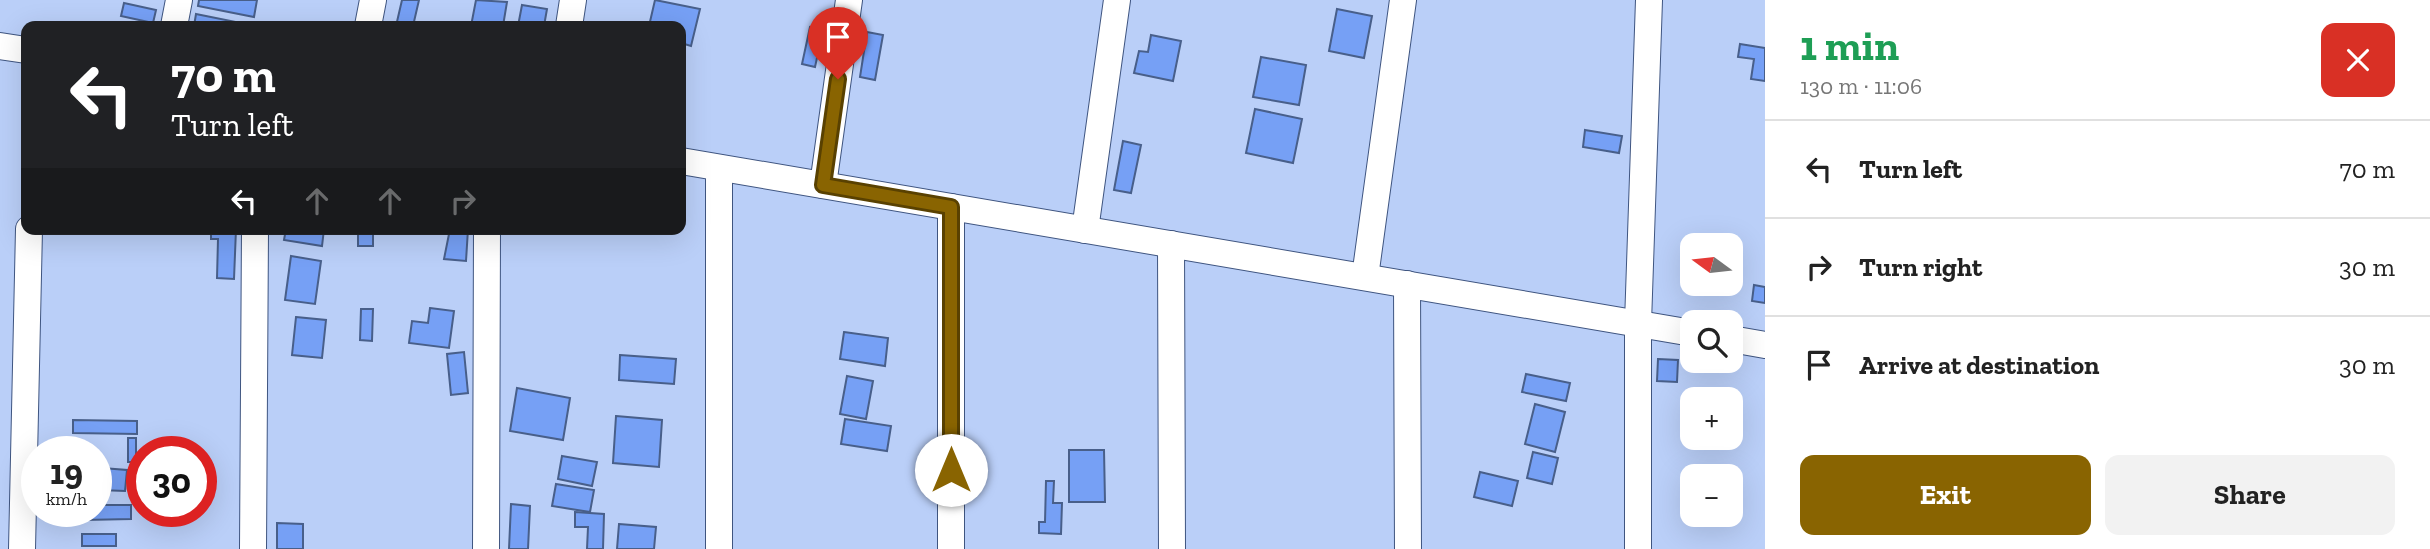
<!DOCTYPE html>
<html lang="en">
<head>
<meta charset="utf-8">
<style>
	body { margin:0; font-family:"Zilla Slab",serif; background:#f2f2f2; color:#222; height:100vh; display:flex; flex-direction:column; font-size:26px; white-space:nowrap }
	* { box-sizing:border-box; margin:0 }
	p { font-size:23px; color:#767676 }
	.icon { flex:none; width:38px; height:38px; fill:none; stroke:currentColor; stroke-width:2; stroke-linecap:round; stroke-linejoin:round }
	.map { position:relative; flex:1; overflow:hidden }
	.drawer { display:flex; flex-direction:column; background:#fff; width:665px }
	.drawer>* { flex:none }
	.top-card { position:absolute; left:21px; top:21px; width:665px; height:214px; border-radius:14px; box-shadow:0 7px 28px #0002; background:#202124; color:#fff; overflow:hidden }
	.needle { width:46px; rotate:285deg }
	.buttons { position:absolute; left:1680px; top:233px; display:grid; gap:14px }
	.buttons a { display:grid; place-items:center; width:63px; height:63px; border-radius:14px; background:#fff; box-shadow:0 7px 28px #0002; font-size:35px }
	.speed { position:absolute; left:21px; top:436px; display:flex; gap:14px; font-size:35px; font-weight:700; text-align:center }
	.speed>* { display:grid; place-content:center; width:91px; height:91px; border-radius:50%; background:#fff; box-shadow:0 7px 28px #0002; line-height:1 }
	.speed small { font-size:18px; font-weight:400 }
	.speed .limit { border:10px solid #d22; background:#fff; color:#111 }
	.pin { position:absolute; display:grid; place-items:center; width:60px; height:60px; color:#fff; margin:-72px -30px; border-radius:50% 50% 50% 0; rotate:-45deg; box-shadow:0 0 7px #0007 }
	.pin .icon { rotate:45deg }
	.me { position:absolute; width:77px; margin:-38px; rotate:0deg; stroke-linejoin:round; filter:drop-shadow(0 0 5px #0008) }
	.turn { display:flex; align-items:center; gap:24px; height:147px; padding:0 35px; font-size:32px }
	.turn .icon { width:91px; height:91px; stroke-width:2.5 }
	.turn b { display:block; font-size:49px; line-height:60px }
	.lanes { display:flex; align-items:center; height:66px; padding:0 35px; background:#0003; justify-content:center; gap:35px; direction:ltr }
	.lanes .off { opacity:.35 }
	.round { display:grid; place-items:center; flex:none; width:74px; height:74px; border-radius:14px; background:#f2f2f2 }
	.summary { display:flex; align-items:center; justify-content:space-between; height:119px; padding:0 35px }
	h1 { font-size:42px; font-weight:800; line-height:52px; color:#1e9e55 }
	.primary-button { display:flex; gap:14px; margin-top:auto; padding:14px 35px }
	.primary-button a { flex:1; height:80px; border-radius:14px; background:#896401; color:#fff; font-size:28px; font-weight:800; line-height:80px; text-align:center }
	.primary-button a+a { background:#f2f2f2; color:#222 }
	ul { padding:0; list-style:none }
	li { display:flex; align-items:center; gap:21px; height:98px; padding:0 35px; border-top:2px solid #e0e0e0 }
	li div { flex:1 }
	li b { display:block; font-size:26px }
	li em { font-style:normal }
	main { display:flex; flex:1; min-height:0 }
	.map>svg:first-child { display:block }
</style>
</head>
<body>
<main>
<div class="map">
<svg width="1765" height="549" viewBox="0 0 1765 549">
	<rect width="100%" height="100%" fill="#bacff8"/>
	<!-- building -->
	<g fill="#76a0f5" stroke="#485f8a" stroke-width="2">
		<polygon points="199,0 257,0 254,17 198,6"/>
		<polygon points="402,0 419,0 413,26 396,26"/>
		<polygon points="476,0 507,2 503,26 471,26"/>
		<polygon points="655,0 700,9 691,46 681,43 681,26 649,26"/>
		<polygon points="124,3 156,10 153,23 121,16"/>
		<polygon points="522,5 547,9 544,26 518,26"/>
		<polygon points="1337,9 1372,16 1364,58 1329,51"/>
		<polygon points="196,14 251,25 250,26 194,26"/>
		<polygon points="810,27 823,30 815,67 802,64"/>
		<polygon points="867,32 883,35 875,80 860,77"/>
		<polygon points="1151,35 1181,41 1173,81 1134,73 1139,51 1148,52"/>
		<polygon points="1740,44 1765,48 1765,81 1751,79 1754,59 1738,57"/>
		<polygon points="1261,57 1306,65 1299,105 1253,97"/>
		<polygon points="1255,109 1302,119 1293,163 1246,153"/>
		<polygon points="1585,130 1622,136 1619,153 1583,147"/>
		<polygon points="1123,141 1141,145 1131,193 1114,190"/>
		<polygon points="211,229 236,229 234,279 217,278 218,239 211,239"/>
		<polygon points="286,229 324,229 322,246 284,240"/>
		<rect x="358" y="229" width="15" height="17"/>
		<polygon points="450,229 468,229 466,261 444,259"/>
		<polygon points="291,256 321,261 315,304 285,300"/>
		<polygon points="1754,285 1765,287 1765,303 1752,301"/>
		<polygon points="430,308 454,311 449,348 409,343 412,321 428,323"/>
		<polygon points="361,309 373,309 372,341 360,340"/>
		<polygon points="296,317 326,320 322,358 292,355"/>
		<polygon points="844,332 888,338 885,366 840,359"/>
		<polygon points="464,352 468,393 451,395 447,354"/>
		<polygon points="620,355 676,359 674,384 619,380"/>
		<polygon points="1658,359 1678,360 1677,382 1657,381"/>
		<polygon points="1526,374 1570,383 1566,401 1522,392"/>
		<polygon points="847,376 873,381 866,419 840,414"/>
		<polygon points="517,388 570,398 563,440 510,431"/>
		<polygon points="1535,404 1565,412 1555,452 1525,444"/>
		<polygon points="616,416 662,420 659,467 613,463"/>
		<polygon points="845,419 891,426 887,451 841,444"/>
		<polygon points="73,420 137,421 137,434 73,433"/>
		<rect x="128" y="438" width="8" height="24"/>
		<polygon points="1069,450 1104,450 1105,502 1069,502"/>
		<polygon points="1533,452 1558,458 1552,484 1527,478"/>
		<polygon points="562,456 597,462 592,486 558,479"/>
		<polygon points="102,468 127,470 125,491 100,490"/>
		<polygon points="1480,472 1518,481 1512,506 1474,497"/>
		<polygon points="1046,481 1054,481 1053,503 1062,503 1061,534 1039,533 1039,522 1045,522"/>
		<polygon points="556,484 594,490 590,512 552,506"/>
		<polygon points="511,504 530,506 528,549 509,549"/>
		<polygon points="96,505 131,505 131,519 84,520 84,511 96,511"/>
		<polygon points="575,512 604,514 603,549 587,549 588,527 575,527"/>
		<polygon points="277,523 303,524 303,549 277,549"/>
		<polygon points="619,524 656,527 654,549 617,549"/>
		<rect x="82" y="534" width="34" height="12"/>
	</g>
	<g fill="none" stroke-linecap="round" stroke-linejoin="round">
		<!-- minor casing -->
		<g stroke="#3f5580" stroke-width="28">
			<g id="minor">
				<polyline points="174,26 179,0"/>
				<polyline points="368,26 373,0"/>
				<polyline points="569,26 573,0"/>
				<polyline points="0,46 26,50"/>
				<polyline points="681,161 1692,333"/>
				<polyline points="719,168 719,549"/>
				<polyline points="823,185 849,0"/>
				<polyline points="1085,230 1117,0"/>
				<polyline points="1171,244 1172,549"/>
				<polyline points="1365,277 1403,0"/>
				<polyline points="1407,284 1408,549"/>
				<polyline points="1731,339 1765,345"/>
				<polyline points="22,549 29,229"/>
				<polyline points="253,549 255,229"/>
				<polyline points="486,549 487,229"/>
				<polyline points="951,549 951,207"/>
				<polyline points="1638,549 1638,323 1649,0"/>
			</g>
		</g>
		<!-- minor -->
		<use href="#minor" stroke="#fff" stroke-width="26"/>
	</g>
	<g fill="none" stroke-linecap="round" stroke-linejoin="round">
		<!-- route casing -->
		<g stroke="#594101" stroke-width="18">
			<polyline id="route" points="838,79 823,185 951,207 951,470"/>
		</g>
		<!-- route -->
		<use href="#route" stroke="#896401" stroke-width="12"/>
	</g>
</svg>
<div class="buttons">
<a><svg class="needle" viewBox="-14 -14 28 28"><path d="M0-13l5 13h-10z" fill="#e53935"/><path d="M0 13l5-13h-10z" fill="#767676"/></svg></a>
<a><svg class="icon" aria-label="search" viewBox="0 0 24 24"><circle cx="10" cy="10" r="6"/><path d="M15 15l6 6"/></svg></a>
<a>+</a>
<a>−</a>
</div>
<div class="speed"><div>19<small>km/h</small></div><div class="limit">30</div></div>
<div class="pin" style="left:838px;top:79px;background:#d93025"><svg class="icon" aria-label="arrive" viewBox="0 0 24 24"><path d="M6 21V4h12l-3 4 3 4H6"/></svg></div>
<svg class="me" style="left:951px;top:470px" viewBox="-20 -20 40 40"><circle r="19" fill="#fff"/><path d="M0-13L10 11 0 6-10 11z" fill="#896401"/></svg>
<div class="top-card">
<div class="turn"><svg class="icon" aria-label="left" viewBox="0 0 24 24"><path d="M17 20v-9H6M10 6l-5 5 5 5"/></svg><div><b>70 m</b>Turn left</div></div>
<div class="lanes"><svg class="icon" aria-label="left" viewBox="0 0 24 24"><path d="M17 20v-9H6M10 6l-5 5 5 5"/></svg><svg class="icon off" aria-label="ahead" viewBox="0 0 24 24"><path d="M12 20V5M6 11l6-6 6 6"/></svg><svg class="icon off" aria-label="ahead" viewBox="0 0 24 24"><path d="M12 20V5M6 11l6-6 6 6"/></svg><svg class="icon off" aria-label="right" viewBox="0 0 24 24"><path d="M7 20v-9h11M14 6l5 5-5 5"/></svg></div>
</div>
</div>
<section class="drawer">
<div class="summary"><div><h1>1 min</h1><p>130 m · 11:06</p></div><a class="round" style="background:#d93025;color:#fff"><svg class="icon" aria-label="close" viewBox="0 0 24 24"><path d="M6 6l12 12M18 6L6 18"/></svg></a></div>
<ul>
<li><svg class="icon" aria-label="left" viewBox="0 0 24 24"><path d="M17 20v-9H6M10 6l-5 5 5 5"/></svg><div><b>Turn left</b></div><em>70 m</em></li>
<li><svg class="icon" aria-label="right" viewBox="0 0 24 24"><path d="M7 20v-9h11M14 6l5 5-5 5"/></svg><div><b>Turn right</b></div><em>30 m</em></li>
<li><svg class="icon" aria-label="arrive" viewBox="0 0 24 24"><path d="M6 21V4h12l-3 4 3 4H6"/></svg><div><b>Arrive at destination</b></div><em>30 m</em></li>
</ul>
<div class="primary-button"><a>Exit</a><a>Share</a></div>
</section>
</main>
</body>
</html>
